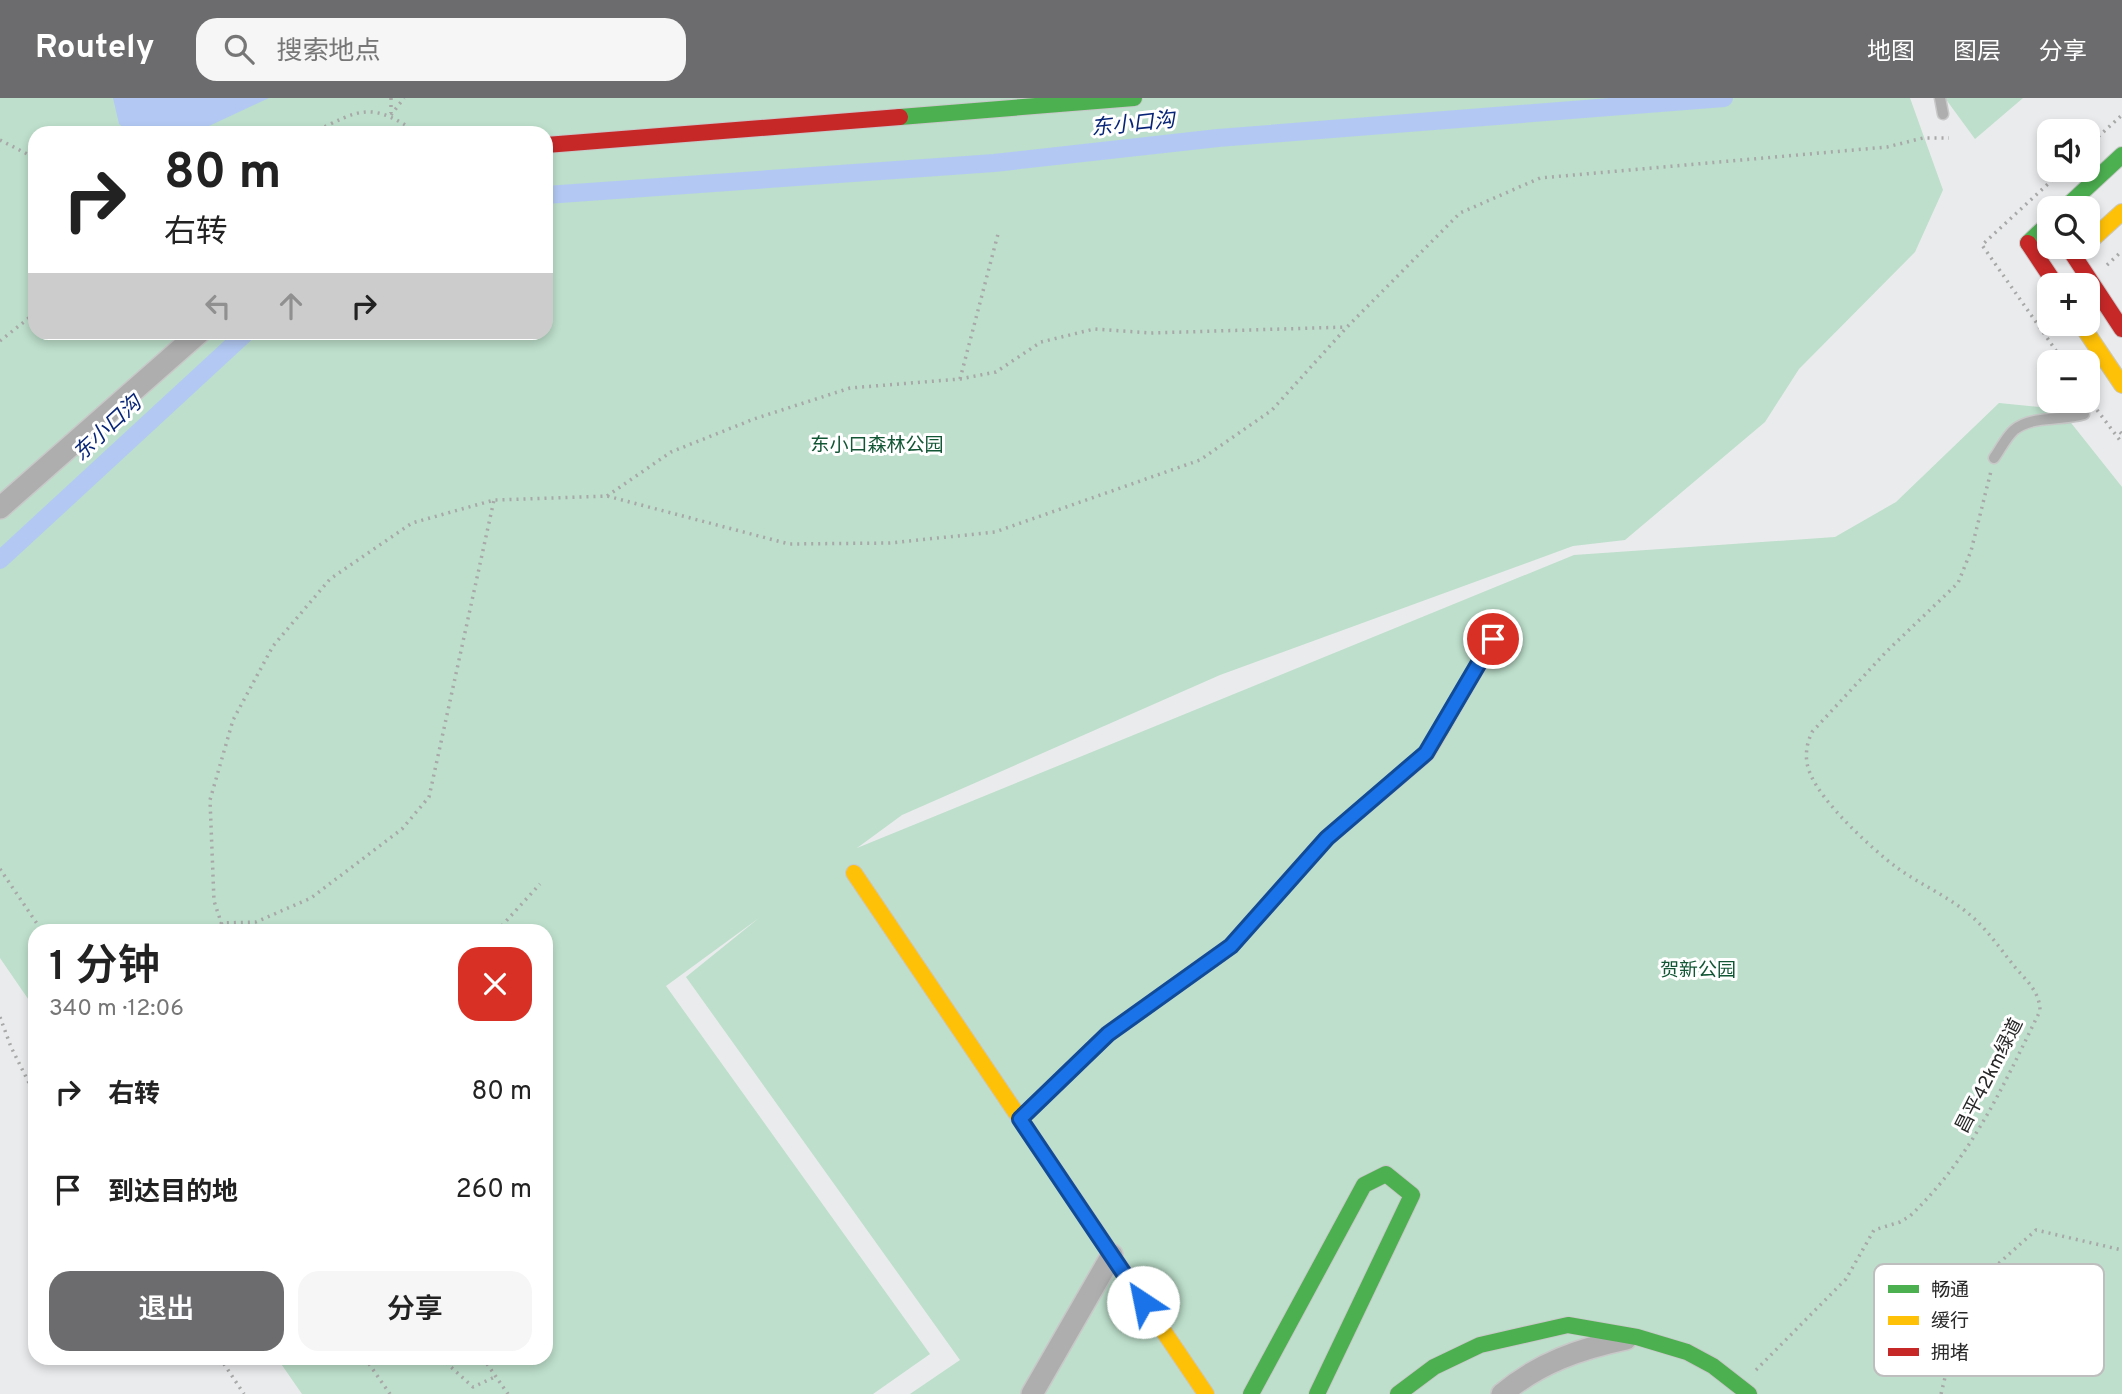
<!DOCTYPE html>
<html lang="zh">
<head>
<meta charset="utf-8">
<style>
	body { margin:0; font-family:Overpass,"Noto Sans SC",sans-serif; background:#f6f6f6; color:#222; height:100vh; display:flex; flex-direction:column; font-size:26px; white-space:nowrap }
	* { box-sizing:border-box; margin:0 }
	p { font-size:23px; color:#767676 }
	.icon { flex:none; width:38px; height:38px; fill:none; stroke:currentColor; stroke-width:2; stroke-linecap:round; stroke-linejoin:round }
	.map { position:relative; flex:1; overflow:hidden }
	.side { position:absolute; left:28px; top:826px; width:525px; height:441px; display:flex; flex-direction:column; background:#fff; border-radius:21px; box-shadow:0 4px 10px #0003 }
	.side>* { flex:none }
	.guide { position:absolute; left:28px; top:28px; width:525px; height:214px; border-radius:21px; box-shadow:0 4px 10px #0003; background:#fff; color:#222; overflow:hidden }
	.tools { position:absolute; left:2037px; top:21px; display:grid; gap:14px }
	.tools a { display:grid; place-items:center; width:63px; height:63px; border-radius:14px; background:#fff; box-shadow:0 4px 10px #0003; font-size:35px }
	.pin { position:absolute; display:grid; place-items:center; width:60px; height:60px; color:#fff; margin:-30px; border:4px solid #fff; border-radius:50%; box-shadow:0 2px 7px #0007 }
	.me { position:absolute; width:77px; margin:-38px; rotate:326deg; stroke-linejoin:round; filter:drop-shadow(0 0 5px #0008) }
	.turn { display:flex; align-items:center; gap:24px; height:147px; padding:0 21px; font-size:32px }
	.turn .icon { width:91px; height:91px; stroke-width:2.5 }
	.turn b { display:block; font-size:49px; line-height:60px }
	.lanes { display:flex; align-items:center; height:66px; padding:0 21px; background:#0003; justify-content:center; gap:35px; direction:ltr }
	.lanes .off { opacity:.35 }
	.round { display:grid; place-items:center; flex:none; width:74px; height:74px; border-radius:21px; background:#f6f6f6 }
	.summary { display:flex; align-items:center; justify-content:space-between; height:119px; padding:0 21px }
	h1 { font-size:42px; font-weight:600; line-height:52px }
	.action { display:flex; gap:14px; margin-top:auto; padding:14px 21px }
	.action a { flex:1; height:80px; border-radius:21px; background:#6c6c6e; color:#fff; font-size:28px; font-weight:600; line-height:80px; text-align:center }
	.action a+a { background:#f6f6f6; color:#222 }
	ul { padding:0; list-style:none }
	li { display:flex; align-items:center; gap:21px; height:98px; padding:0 21px }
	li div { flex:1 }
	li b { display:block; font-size:26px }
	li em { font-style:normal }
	header { display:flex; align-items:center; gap:42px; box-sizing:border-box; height:98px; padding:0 35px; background:#6c6c6e; color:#fff }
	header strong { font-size:33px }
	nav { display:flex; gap:38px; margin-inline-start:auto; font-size:24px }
	.search { width:490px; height:63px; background:#f6f6f6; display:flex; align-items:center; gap:18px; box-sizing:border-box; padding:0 24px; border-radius:21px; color:#767676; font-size:26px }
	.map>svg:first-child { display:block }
</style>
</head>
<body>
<header>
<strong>Routely</strong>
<div class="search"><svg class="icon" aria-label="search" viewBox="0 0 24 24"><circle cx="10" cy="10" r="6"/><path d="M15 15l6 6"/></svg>搜索地点</div>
<nav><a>地图</a><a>图层</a><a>分享</a></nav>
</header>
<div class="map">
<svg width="2122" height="1296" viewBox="0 0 2122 1296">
	<rect width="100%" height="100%" fill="#eaebed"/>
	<!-- green -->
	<g fill="#bddfcb" fill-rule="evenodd">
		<path d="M 0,0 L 1910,0 L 1943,92 L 1915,154 L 1799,271 L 1765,324 L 1625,442 L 1573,448 L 1220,577 L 902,717 L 857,750 L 1574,457 L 1835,439 L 1896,404 L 1999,305 L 2060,311 L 2122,389 L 2122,1296 L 910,1296 L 960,1262 L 686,879 L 759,820 L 666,888 L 930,1256 L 873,1296 L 302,1296 L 277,1260 L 546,1260 L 546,833 L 35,833 L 35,911 L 0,860 ZM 35,35 L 546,35 L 546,234 L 35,234 Z"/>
		<polygon points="1945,0 2023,0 1975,41"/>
	</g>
	<!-- water -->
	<polygon fill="#b3c9f3" points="113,0 269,0 194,35 130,35 119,26"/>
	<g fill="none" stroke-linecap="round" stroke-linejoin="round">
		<!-- canal -->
		<g stroke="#b3c9f3" stroke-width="18">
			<polyline points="546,97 994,65 1218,40 1724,0"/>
			<polyline points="0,462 247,234"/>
		</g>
		<!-- lane casing -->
		<g stroke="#c8c8c9" stroke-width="13">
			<g id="lane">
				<polyline points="1940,0 1943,16"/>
				<path d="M 1994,360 C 2000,352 2006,339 2014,332 C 2032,317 2063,323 2084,316"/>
			</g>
		</g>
		<!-- street casing -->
		<g stroke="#c8c8c9" stroke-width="24">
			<g id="street">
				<polyline points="0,410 200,234"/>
				<polyline points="1032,1296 1112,1157"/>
				<path d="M 1502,1296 C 1539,1265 1579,1251 1626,1241"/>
			</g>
		</g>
		<!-- fast casing -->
		<g stroke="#c8c8c9" stroke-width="18">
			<g id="fast">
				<polyline points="900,19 1134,0"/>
				<polyline points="2065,110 2122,57"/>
				<polyline points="2028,145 2049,125"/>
				<polyline points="1440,633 1493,541"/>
				<polyline points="1251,1296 1364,1087 1386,1076 1412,1097 1317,1296"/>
				<polyline points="1398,1296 1434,1269 1480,1247 1568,1227 1637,1239 1687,1254 1713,1268 1749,1296"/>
			</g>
		</g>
		<!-- slow casing -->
		<g stroke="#c8c8c9" stroke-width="18">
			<g id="slow">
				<polyline points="2088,145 2122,114"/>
				<polyline points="2081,226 2122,287"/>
				<polyline points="854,775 1206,1296"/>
				<polyline points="1020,1021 1108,936 1231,848 1327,740 1427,655 1440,633"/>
			</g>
		</g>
		<!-- jam casing -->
		<g stroke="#c8c8c9" stroke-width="18">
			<g id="jam">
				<polyline points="546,47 900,19"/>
				<polyline points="2028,145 2056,187"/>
				<polyline points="2068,149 2122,231"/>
			</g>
		</g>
		<!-- path -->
		<g stroke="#a8a8a8" stroke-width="3.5" stroke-dasharray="2 5" stroke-linecap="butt">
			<polyline points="391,0 391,15"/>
			<polyline points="391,17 404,0"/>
			<path d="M 312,35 C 361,11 370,3 418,35"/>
			<polyline points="0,42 35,60"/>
			<polyline points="2088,48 2122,17"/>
			<polyline points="2063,72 1982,147 2064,264"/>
			<polyline points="2107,167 2122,153"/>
			<polyline points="2039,230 2049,221"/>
			<polyline points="0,243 35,215"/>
			<polyline points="960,281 998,136"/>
			<polyline points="2097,312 2122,345"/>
			<polyline points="2120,334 2122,336"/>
			<polyline points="607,398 671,354 754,321 850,290 960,281 996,274 1041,244 1094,231 1151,235 1347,229"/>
			<polyline points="0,771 42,833"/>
			<polyline points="208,833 222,825 256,824 311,800 402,731 429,699 494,402"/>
			<polyline points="224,833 214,803 210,702 233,622 273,548 330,481 412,425 494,402 607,398 789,446 890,445 995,434 1200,362 1272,312 1347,229 1460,115 1540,80 1887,49 1923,40 1949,40"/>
			<polyline points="497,833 540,786"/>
			<polyline points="0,919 11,949 35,997"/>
			<polyline points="220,1260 244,1296"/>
			<polyline points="365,1260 390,1296"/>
			<polyline points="441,1260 473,1289 497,1278"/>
			<polyline points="483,1260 508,1296"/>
			<path d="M 1756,1272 L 1846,1181 L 1874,1132 L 1900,1124 L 1910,1118 C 1972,1059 2003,988 2040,913 C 2040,894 2026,882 2014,868 C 1999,849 1984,827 1964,812 C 1943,796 1918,785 1896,769 C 1871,750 1821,704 1810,675 C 1804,661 1806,647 1812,634 L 1886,554 L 1958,485 L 1971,453 L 1991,373"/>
			<polyline points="1941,1296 1949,1263 1910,1245 2036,1132 2122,1152"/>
		</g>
		<!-- lane -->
		<use href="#lane" stroke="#aeaeae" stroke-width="10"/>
		<!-- street -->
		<use href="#street" stroke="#aeaeae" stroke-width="21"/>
		<!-- fast -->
		<use href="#fast" stroke="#4caf50" stroke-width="16"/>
		<!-- slow -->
		<use href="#slow" stroke="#ffc107" stroke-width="16"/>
		<!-- jam -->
		<use href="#jam" stroke="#c62828" stroke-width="16"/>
	</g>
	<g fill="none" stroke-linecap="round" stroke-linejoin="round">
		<!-- route casing -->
		<g stroke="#114b97" stroke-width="18">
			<polyline id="route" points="1143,1204 1020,1021 1108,936 1231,848 1327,740 1426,655 1493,541"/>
		</g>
		<!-- route -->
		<use href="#route" stroke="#1a73e8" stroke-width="12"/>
	</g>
	<g text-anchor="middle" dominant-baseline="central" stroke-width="6" stroke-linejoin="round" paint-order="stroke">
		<!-- park labels -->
		<g font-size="19" fill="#125635" stroke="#fff">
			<text x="877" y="348">东小口森林公园</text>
			<text x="1698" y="873">贺新公园</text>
		</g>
		<!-- street labels -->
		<g font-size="19" fill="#282829" stroke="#fff">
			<text transform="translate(1990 978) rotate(-63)">昌平42km绿道</text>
		</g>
		<!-- water labels -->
		<g font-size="21" font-style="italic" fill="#072477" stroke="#fff">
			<text transform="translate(1133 27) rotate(-6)">东小口沟</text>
			<text transform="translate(108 331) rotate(-43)">东小口沟</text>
		</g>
	</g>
	<!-- legend -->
	<rect x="1874" y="1166" width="230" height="112" rx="10" fill="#fff" stroke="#bebebf" stroke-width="2"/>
	<rect x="1888" y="1187" width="31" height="8" fill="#4caf50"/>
	<rect x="1888" y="1218" width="31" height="9" fill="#ffc107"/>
	<rect x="1888" y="1250" width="31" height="8" fill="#c62828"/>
	<g font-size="19" fill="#282829">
		<text x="1931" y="1198">畅通</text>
		<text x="1931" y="1229">缓行</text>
		<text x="1931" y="1261">拥堵</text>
	</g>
</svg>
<div class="tools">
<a><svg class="icon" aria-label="sound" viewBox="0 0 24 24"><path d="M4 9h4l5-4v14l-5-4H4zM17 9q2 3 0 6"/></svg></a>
<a><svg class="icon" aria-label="search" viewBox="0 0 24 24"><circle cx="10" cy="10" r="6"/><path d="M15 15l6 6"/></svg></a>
<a>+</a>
<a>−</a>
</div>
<div class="pin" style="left:1493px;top:541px;background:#d93025"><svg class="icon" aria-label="arrive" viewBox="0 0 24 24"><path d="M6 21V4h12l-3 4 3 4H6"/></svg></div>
<svg class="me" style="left:1143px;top:1204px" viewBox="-20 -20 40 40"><circle r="19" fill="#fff"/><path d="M0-13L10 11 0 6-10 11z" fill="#1a73e8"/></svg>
<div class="guide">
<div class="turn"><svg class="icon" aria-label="right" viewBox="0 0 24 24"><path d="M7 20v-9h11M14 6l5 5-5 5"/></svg><div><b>80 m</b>右转</div></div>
<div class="lanes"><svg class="icon off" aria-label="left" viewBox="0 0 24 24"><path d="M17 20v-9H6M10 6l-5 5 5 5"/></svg><svg class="icon off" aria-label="ahead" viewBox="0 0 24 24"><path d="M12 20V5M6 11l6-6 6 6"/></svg><svg class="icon" aria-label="right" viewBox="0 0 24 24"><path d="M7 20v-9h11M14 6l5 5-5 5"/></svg></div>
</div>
<section class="side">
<div class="summary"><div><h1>1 分钟</h1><p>340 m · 12:06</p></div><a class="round" style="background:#d93025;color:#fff"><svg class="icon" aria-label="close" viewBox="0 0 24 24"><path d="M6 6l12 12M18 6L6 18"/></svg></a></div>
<ul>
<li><svg class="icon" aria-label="right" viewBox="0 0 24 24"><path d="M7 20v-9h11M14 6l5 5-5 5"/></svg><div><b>右转</b></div><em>80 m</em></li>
<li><svg class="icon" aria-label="arrive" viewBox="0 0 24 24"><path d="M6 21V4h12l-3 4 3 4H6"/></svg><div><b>到达目的地</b></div><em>260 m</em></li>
</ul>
<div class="action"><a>退出</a><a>分享</a></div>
</section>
</div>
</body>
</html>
